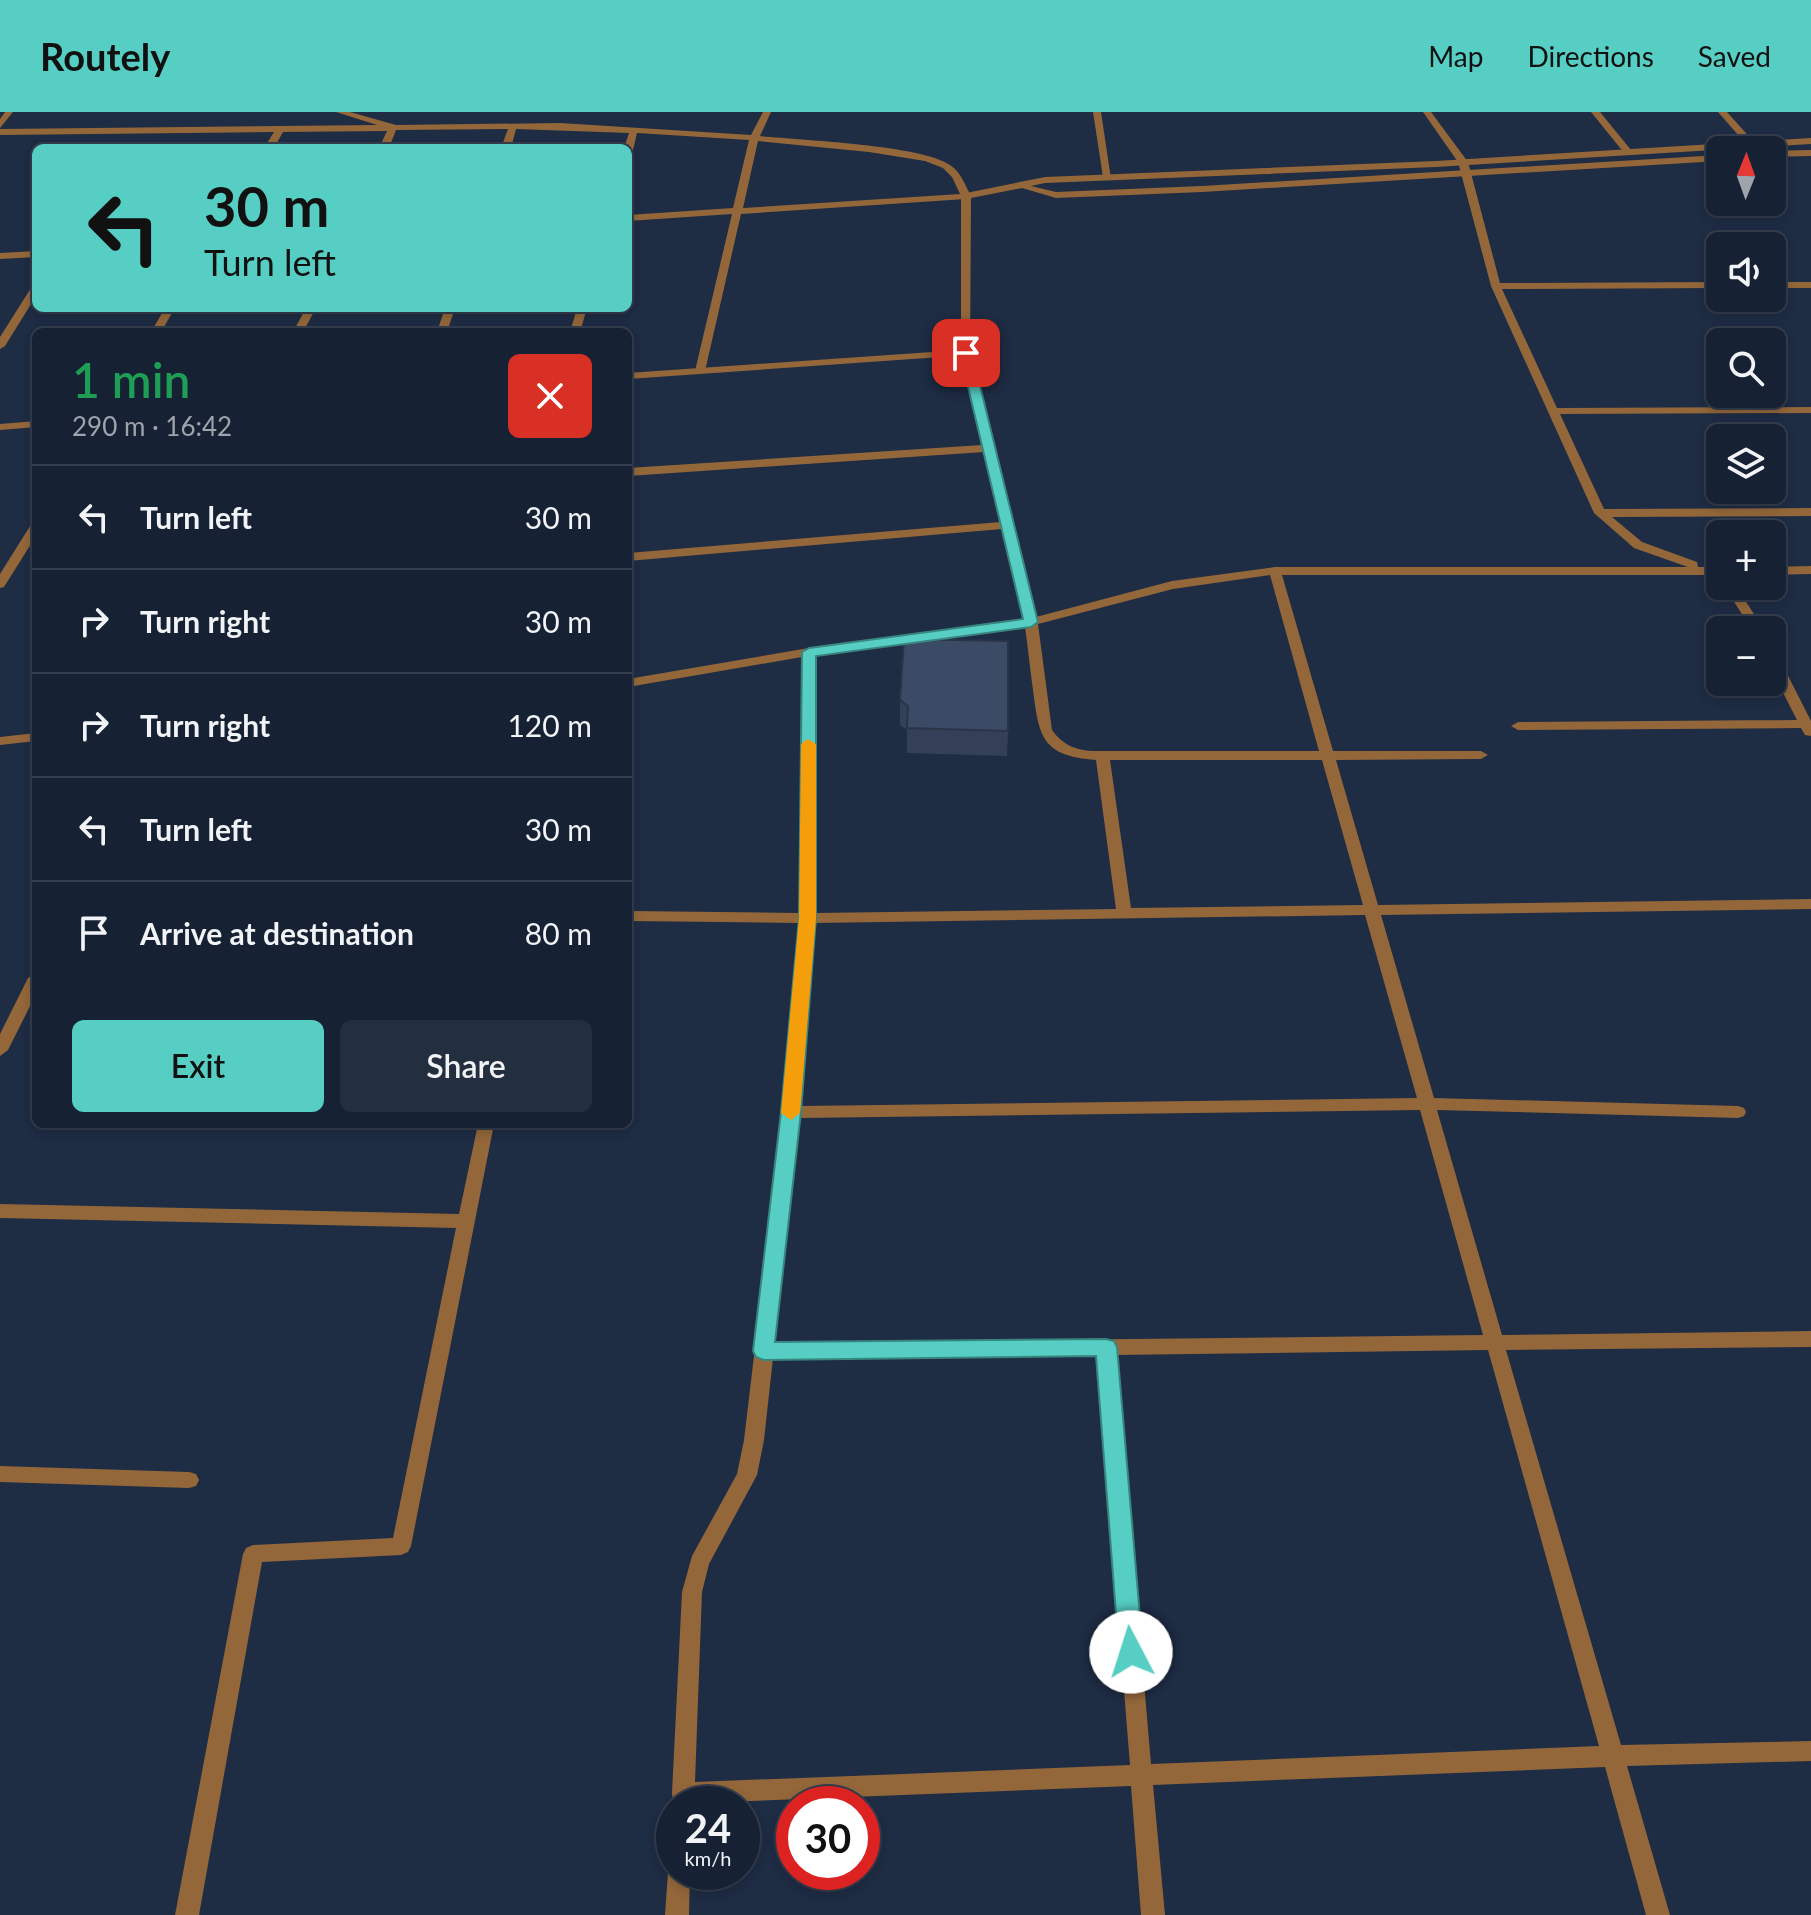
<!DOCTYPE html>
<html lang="en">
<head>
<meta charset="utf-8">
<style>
	body { margin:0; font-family:Lato,sans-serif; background:#232e3f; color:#f1f3f6; height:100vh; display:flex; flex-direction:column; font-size:30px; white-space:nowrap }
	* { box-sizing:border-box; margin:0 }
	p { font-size:26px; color:#9ea3ac }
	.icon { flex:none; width:44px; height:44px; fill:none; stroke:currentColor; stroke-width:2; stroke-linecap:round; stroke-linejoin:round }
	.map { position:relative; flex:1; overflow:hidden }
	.details { position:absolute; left:32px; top:216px; width:600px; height:800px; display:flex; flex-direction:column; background:#162133; border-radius:12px; box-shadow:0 4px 12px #0003,0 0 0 2px #353e4e }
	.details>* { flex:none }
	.hud { position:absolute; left:32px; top:32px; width:600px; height:168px; border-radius:12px; box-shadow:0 4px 12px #0003,0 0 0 2px #353e4e; background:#56cec3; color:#111; overflow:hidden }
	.needle { width:52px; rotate:1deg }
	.fabs { position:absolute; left:1706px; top:24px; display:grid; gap:16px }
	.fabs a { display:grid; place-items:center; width:80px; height:80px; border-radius:12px; background:#162133; box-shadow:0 4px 12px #0003,0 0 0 2px #353e4e; font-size:40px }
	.speed { position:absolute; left:656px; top:1674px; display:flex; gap:16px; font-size:40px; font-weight:700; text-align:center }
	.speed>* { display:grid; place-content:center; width:104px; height:104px; border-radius:50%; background:#162133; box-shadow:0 4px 12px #0003,0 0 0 2px #353e4e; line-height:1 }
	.speed small { font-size:20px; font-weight:400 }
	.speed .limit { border:12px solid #d22; background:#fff; color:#111 }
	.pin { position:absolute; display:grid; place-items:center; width:68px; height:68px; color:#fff; margin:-34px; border-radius:16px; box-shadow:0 4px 12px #0006 }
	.me { position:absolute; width:88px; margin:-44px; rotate:355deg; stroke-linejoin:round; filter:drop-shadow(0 0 6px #0008) }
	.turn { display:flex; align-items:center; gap:28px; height:168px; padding:0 40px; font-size:36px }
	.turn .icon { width:104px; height:104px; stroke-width:2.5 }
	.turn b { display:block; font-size:56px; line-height:68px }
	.round { display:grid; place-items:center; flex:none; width:84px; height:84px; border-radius:12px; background:#232e3f }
	.summary { display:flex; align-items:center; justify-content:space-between; height:136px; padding:0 40px }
	h1 { font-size:48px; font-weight:600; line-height:60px; color:#1e9e55 }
	.cta { display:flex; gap:16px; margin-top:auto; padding:16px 40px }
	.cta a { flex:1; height:92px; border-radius:12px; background:#56cec3; color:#111; font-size:32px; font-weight:600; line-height:92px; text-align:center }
	.cta a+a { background:#232e3f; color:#f1f3f6 }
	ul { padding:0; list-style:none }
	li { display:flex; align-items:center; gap:24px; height:104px; padding:0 40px; border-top:2px solid #353e4e }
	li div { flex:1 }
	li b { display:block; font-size:30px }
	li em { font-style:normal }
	header { display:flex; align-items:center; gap:48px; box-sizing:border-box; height:112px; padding:0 40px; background:#56cec3; color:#111 }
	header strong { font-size:38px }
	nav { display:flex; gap:44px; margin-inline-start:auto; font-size:28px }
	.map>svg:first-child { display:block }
</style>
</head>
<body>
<header>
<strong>Routely</strong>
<nav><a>Map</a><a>Directions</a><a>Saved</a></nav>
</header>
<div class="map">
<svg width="1811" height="1803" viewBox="0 0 1811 1803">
	<rect width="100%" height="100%" fill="#1e2c44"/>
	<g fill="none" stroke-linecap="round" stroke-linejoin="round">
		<!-- minor -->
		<g fill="#93673a" fill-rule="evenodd">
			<polygon points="5,0 13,0 0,16 0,7"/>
			<path d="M 336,0 L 350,0 L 396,13 L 560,11 L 751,23 L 763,0 L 771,0 L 760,24 C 799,28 922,33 950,53 C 961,60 965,73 971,84 L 966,87 L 741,102 L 705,259 L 700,262 L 695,259 L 732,102 L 628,109 L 628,103 L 733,96 L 749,28 L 637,21 L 633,38 L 628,41 L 628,36 L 624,36 L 629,21 L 516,17 L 511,36 L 501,36 L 508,17 L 396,18 L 389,36 L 379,36 L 387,19 L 283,20 L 274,36 L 264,36 L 274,20 L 0,23 L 0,17 L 377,13 ZM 758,29 L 869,40 L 925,49 L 943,56 L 952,65 L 960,82 L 743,96 Z"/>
			<polygon points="1093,0 1101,0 1111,67 1103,65"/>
			<path d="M 1423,0 L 1431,0 L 1468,50 L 1500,171 L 1720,170 L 1720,176 L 1502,177 L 1557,296 L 1811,295 L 1811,301 L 1560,302 L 1604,397 L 1811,396 L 1811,404 L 1612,405 L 1642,430 L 1697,450 L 1698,455 L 1720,455 L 1720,463 L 1282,463 L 1333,639 L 1481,639 L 1488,643 L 1481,647 L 1336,648 L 1378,793 L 1811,787 L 1811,797 L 1381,803 L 1434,986 L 1738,994 L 1744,996 L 1746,1000 L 1744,1004 L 1738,1006 L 1437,998 L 1502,1223 L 1811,1219 L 1811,1235 L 1506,1238 L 1621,1633 L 1811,1629 L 1811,1649 L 1627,1654 L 1670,1803 L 1646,1803 L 1605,1655 L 1153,1673 L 1165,1803 L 1141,1803 L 1131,1674 L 674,1692 L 674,1697 L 672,1681 L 682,1480 L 692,1444 L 737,1362 L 744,1328 L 783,1000 L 799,811 L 628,809 L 628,799 L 799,801 L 802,545 L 628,575 L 628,567 L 809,536 L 1024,507 L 1002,417 L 628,449 L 628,441 L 1001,410 L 984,340 L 628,364 L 628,356 L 982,333 L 961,241 L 966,238 L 971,241 L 1036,505 L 1172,469 L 1275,455 L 1688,455 L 1634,436 L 1594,401 L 1491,174 L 1458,50 ZM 1270,463 L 1319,639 L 1093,639 C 1075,638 1063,633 1052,618 L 1038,512 L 1173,477 ZM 1025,515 C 1028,536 1030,557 1033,578 C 1039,625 1042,644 1096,648 L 1116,797 L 815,801 L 816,543 ZM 1110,648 L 1322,648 L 1363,793 L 1131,796 ZM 1365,803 L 1417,986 L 800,994 L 814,811 ZM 1420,998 L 1483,1223 L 774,1231 L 799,1006 ZM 1488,1238 L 1599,1634 L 1151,1652 L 1116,1243 ZM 1097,1243 L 1130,1653 L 695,1670 L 702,1480 L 709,1452 L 757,1363 L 764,1328 L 773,1246 Z"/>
			<polygon points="1591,0 1600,0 1631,38 1631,42 1625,42"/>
			<polygon points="1718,0 1727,0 1753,29 1753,33 1747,33"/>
			<polygon points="36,139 36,145 0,147 0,141"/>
			<rect x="1772" y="170" width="39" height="6"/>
			<polygon points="36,173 36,184 5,234 0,237 0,225 31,176"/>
			<polygon points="165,196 175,196 161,220 151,220"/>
			<polygon points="306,196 316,196 303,220 293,220"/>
			<polygon points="445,196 455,196 447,220 437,220"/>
			<polygon points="577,196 587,196 580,220 570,220"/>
			<polygon points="36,410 36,424 4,475 0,476 0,462 32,411"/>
			<polygon points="1811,454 1811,462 1772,463 1772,455"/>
			<polygon points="1724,474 1736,474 1764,518 1752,518"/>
			<polygon points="1772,542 1779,546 1811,609 1811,624 1805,623 1801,616 1518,618 1511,614 1518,610 1797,608 1772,559"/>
			<polygon points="36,621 36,629 0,633 0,625"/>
			<polygon points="36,861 36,882 8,938 0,944 0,922 28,866"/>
			<polygon points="478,1012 494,1012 411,1434 408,1440 401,1443 262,1450 199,1803 175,1803 243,1442 246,1436 253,1433 393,1426 456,1116 0,1106 0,1092 459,1102"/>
			<polygon points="0,1354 189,1360 196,1362 199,1368 196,1374 189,1376 0,1370"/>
			<polygon points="674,1751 674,1760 690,1760 689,1803 665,1803 668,1760"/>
		</g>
		<!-- tertiary -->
		<g fill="#93673a" fill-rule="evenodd">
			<polygon points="1811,26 1811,32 1436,55 1045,71 1031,74 1056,80 1202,74 1720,43 1720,49 1202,80 1056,86 1022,76 971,86 970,243 628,267 628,261 961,238 961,84 966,81 1045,65 1436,49"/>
			<polygon points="1811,38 1811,44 1772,45 1772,39"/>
			<polygon points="36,309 36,315 0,318 0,312"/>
		</g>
	</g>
	<!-- wall -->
	<polygon fill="#344057" points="900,588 1008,619 1007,644 907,641 907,618 900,613"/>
	<!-- building -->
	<polygon fill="#3c4b65" stroke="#2a3447" stroke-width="2" points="904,527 1008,529 1008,619 907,616 908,594 900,588"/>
	<!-- route -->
	<polygon fill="#56cec3" stroke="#38867f" stroke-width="2" points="966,237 972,241 1038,510 1031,515 816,544 816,806 801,1000 775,1230 1106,1227 1114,1229 1117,1235 1143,1540 1140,1547 1131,1551 1123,1547 1119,1540 1096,1244 764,1248 756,1245 753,1239 781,1000 799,806 802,540 809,536 1023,507 960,241"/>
	<!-- slow -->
	<polygon fill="#f59e0b" points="808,627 816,632 816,806 800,1001 791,1008 781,1001 799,806 801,632"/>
</svg>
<div class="fabs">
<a><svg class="needle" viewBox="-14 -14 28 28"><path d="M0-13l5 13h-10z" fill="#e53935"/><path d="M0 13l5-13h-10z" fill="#9ea3ac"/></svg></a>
<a><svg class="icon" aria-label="sound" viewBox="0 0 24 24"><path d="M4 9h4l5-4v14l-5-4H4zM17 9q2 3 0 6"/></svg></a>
<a><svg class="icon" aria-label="search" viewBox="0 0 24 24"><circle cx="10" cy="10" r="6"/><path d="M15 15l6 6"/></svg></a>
<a><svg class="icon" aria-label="layers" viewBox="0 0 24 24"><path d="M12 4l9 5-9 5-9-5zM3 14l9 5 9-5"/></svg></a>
<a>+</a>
<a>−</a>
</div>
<div class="speed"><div>24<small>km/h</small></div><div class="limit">30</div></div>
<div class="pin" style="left:966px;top:241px;background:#d93025"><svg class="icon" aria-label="arrive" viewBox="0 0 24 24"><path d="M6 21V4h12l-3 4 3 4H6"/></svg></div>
<svg class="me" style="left:1131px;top:1540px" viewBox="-20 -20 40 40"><circle r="19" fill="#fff"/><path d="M0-13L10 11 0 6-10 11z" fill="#56cec3"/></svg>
<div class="hud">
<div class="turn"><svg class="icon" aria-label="left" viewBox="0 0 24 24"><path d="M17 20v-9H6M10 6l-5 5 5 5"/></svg><div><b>30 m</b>Turn left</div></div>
</div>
<section class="details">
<div class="summary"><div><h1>1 min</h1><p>290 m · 16:42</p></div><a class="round" style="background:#d93025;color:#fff"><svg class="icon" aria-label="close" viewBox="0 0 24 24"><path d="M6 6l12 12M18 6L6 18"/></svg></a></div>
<ul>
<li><svg class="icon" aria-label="left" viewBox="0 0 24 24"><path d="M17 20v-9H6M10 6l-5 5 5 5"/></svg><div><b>Turn left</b></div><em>30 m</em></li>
<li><svg class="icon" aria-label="right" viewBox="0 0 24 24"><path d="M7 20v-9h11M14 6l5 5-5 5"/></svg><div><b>Turn right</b></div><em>30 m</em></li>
<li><svg class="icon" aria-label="right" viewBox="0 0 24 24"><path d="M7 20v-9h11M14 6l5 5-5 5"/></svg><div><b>Turn right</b></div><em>120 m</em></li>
<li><svg class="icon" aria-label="left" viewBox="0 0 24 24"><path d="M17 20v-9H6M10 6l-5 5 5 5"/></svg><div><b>Turn left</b></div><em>30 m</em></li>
<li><svg class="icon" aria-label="arrive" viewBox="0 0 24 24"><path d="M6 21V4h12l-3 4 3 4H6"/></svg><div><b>Arrive at destination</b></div><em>80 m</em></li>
</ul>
<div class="cta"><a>Exit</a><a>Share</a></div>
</section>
</div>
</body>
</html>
